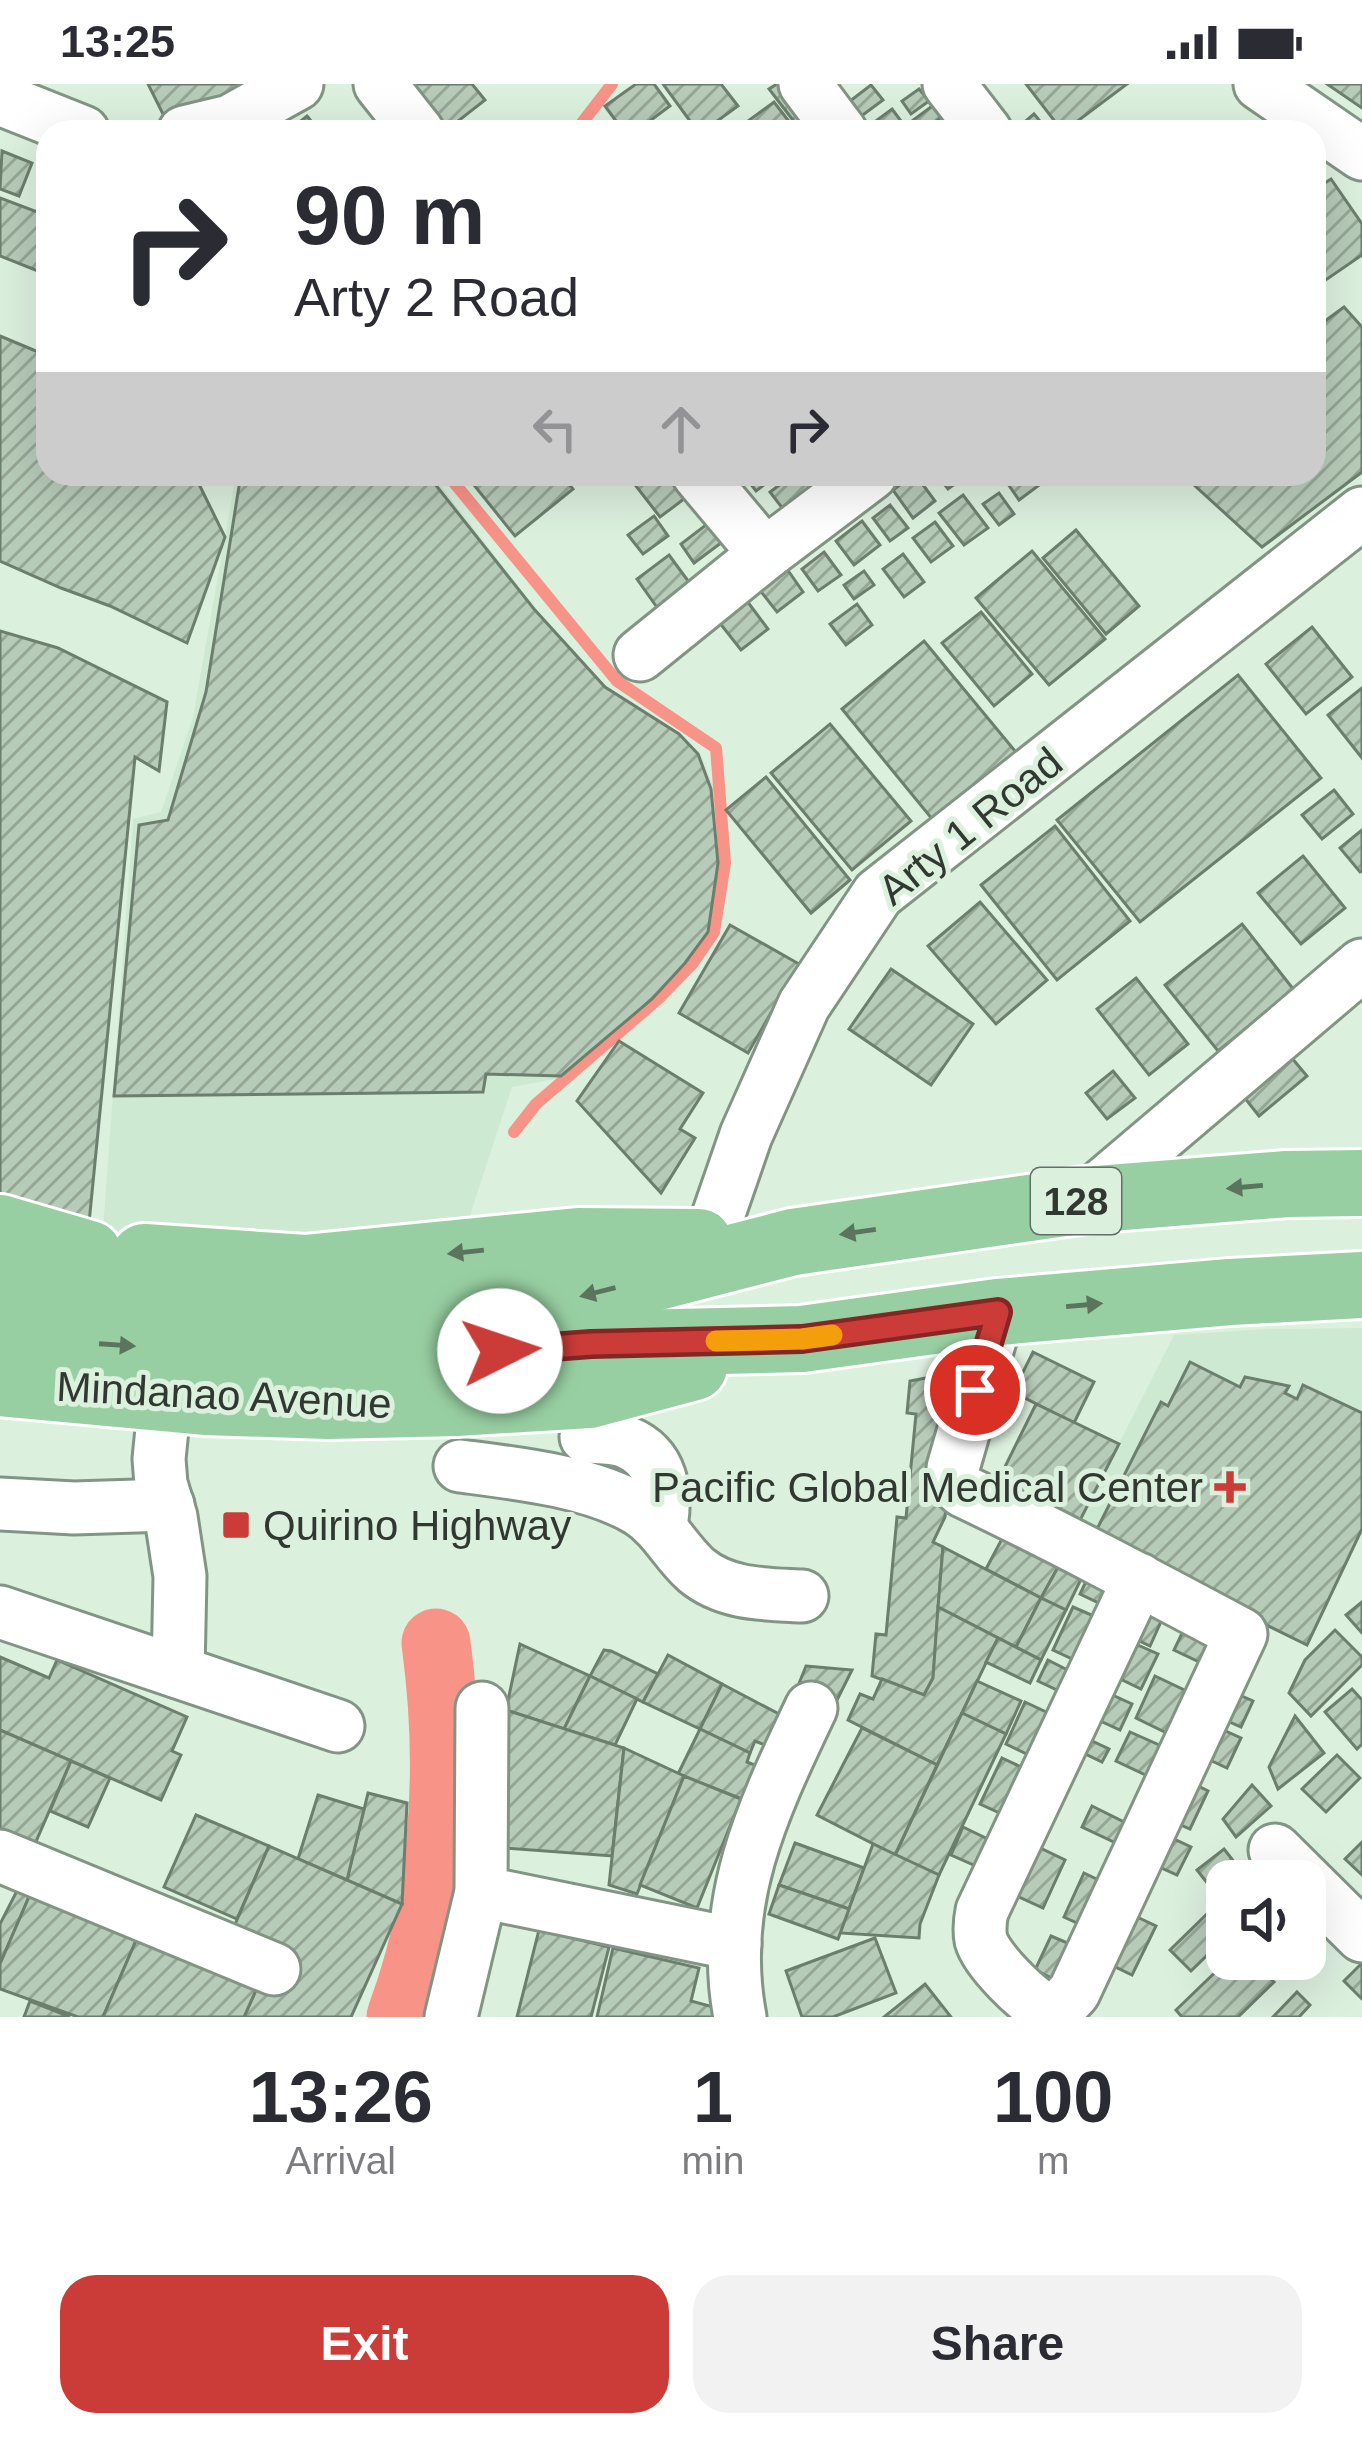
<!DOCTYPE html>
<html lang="en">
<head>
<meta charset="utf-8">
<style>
	body { margin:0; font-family:Arial,sans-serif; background:#f2f2f3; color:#2b2b33; height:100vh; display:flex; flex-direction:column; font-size:45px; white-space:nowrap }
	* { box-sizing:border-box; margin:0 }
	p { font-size:39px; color:#7c7c81 }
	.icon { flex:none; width:66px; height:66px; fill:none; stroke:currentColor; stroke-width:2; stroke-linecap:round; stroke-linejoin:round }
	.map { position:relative; height:1933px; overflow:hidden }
	.side { display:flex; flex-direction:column; background:#fff; flex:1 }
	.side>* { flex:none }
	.guide { position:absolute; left:36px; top:36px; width:1290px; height:366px; border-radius:36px; box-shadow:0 12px 48px #0002; background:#fff; color:#2b2b33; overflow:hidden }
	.fabs { position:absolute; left:1206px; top:1776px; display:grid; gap:24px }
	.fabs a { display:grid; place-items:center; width:120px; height:120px; border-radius:24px; background:#fff; box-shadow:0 12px 48px #0002; font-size:60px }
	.pin { position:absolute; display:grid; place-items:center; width:102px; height:102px; color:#fff; margin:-51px; border:6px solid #fff; border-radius:50%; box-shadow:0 3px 12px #0007 }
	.me { position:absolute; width:132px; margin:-66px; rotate:86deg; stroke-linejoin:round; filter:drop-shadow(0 0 9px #0008) }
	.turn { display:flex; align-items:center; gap:42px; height:252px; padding:0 60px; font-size:54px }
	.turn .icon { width:156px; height:156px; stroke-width:2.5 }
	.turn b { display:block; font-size:84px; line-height:102px }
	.lanes { display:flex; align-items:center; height:114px; padding:0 60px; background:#0003; justify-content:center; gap:60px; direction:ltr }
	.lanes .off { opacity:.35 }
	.eta { display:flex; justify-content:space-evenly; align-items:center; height:204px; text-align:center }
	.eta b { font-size:72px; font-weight:700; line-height:84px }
	.primary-button { display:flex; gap:24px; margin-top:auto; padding:24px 60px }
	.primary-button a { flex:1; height:138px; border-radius:36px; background:#cb3c38; color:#fff; font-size:48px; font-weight:700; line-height:138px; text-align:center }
	.primary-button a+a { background:#f2f2f3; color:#2b2b33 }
	.status { display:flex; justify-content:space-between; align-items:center; height:84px; padding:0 60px; background:#fff; direction:ltr }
	.status svg { height:33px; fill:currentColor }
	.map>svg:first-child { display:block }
</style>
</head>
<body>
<div class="status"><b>13:25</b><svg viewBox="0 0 49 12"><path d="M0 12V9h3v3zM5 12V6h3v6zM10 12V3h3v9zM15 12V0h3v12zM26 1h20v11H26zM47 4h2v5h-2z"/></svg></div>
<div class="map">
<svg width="1362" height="1933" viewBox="0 0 1362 1933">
	<defs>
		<pattern id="building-hatch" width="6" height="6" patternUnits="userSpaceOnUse" patternTransform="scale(3)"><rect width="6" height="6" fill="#b7cbb9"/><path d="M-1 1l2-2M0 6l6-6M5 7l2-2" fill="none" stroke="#95a697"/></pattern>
	</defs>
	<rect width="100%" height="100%" fill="#dcf0de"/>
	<!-- built -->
	<g fill="#cee9d1">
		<polygon points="236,390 432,390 535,524 606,602 679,648 700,669 714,704 722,775 713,845 694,874 655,915 561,994 512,1003 458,1168 102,1159 133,735 161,728 193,633"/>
		<polygon points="1362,1244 1362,1445 1307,1561 1075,1446 1174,1251 1267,1245"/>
	</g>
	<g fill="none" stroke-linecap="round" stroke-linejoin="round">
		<!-- stream -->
		<g stroke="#f89388" stroke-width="12">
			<polyline points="575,48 612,0"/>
			<polyline points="447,390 617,597 716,664 725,779 714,848 692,880 658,915 536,1020 514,1048"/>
		</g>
		<!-- river -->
		<path stroke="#f89388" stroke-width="69" d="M 401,1933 C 445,1814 453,1685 436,1559"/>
	</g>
	<!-- building -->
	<g fill="url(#building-hatch)" stroke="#6c7e6d" stroke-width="3">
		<polygon points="148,0 241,0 243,5 169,42"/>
		<polygon points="414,0 472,0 485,16 448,45"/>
		<polygon points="636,0 654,0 670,22 635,48 624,48 605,22"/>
		<polygon points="663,0 721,0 738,22 702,48 698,48"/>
		<polygon points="777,0 790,0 814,32 799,44 769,5"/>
		<polygon points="1026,0 1127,0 1063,48"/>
		<polygon points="1327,0 1362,0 1362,24"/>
		<polygon points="871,1 883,16 848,42 837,27"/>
		<polygon points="919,5 929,17 911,30 902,17"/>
		<polygon points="943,14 952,26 921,48 912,37"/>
		<polygon points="774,18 794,44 788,48 733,48"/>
		<polygon points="892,25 907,45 904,48 861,48"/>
		<polygon points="1034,30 1049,48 1013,48"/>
		<polygon points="307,32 320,48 287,48"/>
		<polygon points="2,67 32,79 19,112 0,105"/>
		<polygon points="1331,95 1362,140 1362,171 1314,204 1314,106"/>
		<polygon points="0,114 48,132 48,191 0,172"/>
		<polygon points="1344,223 1362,243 1362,388 1262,463 1182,390 1314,390 1314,245"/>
		<polygon points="0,252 48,272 48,390 194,390 225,453 187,559 110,522 61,504 0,477"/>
		<polygon points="241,390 427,390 534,525 605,603 679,650 698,670 711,705 718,779 708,848 685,879 652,915 561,992 486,990 483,1008 114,1012 139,741 168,736 206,608"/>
		<polygon points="488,390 561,390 573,405 515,452 474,401"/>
		<polygon points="633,390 672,390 688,412 660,433 629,393"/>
		<polygon points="743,390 778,390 756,407"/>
		<polygon points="794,390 800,390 820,417 793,438 770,408"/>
		<polygon points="915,390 935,417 913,434 893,406"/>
		<polygon points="936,390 966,390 967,391 948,405"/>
		<polygon points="1021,390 1042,390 1046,396 1019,416 1008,400"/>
		<polygon points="999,409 1014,430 999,441 983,420"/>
		<polygon points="963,411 988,444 964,461 939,429"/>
		<polygon points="890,421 908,444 890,457 873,434"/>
		<polygon points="654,432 668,452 643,470 628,451"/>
		<polygon points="711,437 725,456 694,479 681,460"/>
		<polygon points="862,437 880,461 854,481 836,457"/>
		<polygon points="935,438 953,462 931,478 913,454"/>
		<polygon points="1076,446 1139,522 1106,550 1043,474"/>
		<polygon points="1032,467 1105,555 1049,601 976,514"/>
		<polygon points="824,468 841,491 818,507 802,485"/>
		<polygon points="903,470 924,498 904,513 883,485"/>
		<polygon points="669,471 694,505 661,529 637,495"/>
		<polygon points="787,485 803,508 777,528 759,505"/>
		<polygon points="864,487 874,501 854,515 844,501"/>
		<polygon points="747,517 768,545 741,566 719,538"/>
		<polygon points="857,520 872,541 846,561 830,540"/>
		<polygon points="981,528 1032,590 994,622 942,559"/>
		<polygon points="1312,543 1352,593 1306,630 1266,580"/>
		<polygon points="0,547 58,564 167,618 159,687 135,673 89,1139 0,1115"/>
		<polygon points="924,557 1020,673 937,741 842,625"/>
		<polygon points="1238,591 1321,694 1140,838 1057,736"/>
		<polygon points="1362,604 1362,674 1328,631"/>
		<polygon points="830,640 911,737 852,786 771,689"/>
		<polygon points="766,693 850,796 811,829 726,726"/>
		<polygon points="1334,706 1353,730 1322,755 1302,731"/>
		<polygon points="1055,742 1130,837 1057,896 981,801"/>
		<polygon points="1362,746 1362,787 1360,788 1340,764"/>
		<polygon points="1303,772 1345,824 1301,860 1258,809"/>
		<polygon points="980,818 1047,896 996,940 928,862"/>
		<polygon points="1242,840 1294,906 1218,967 1165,901"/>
		<polygon points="730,841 799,880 748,969 679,929"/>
		<polygon points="891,885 973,940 931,1001 849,945"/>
		<polygon points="1136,894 1188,960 1149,991 1097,925"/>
		<polygon points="619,957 703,1009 680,1045 695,1054 661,1109 577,1017"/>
		<polygon points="1291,973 1307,992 1259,1032 1244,1013"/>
		<polygon points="1113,987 1135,1014 1107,1035 1086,1009"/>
		<polygon points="1033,1268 1094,1298 1074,1339 1013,1308"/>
		<polygon points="1190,1278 1240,1303 1245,1293 1289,1302 1285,1309 1297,1315 1303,1301 1362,1329 1362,1445 1307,1561 1092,1455 1161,1318 1168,1322"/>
		<polygon points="968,1286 952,1344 945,1433 933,1458 943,1463 933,1594 924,1611 872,1592 876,1550 886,1551 897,1433 906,1434 916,1330 907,1329 910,1297"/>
		<polygon points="1036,1320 1119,1360 1075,1446 994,1405"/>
		<polygon points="1011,1438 1067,1467 1041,1514 986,1485"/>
		<polygon points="943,1463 1041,1514 1016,1563 938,1523"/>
		<polygon points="1062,1476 1085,1487 1066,1526 1041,1514"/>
		<polygon points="1089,1491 1113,1503 1105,1522 1080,1510"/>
		<polygon points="1041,1514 1066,1526 1041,1576 1016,1563"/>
		<polygon points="1362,1518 1362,1549 1346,1531"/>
		<polygon points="1140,1520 1164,1531 1150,1562 1125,1550"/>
		<polygon points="938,1523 998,1554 937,1681 848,1636 860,1610 873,1615 882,1595 924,1611 933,1594"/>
		<polygon points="1073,1523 1103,1536 1083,1580 1053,1566"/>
		<polygon points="1185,1543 1224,1561 1212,1584 1174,1566"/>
		<polygon points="1335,1546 1362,1573 1362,1581 1311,1632 1289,1609 1305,1576"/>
		<polygon points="998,1554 1041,1576 1030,1599 986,1578"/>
		<polygon points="1122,1554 1158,1570 1141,1605 1106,1588"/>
		<polygon points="520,1560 590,1592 564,1645 506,1626"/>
		<polygon points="604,1566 611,1567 658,1590 643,1618 590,1592"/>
		<polygon points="668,1571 722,1600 700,1645 643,1618"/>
		<polygon points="0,1573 49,1594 57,1576 187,1633 172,1667 181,1671 161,1716 0,1646"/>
		<polygon points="1048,1576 1083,1594 1074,1614 1038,1597"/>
		<polygon points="806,1582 852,1586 834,1622 794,1612"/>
		<polygon points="590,1592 637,1615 615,1661 564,1645"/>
		<polygon points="1155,1592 1199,1613 1179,1655 1136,1634"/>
		<polygon points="977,1597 1021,1617 1006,1650 962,1629"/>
		<polygon points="722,1600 779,1630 767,1662 755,1657 750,1669 700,1645"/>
		<polygon points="1352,1605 1362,1616 1362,1660 1357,1665 1325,1628"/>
		<polygon points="1108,1609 1132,1620 1120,1646 1096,1635"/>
		<polygon points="1235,1609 1253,1617 1241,1643 1223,1635"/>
		<polygon points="1025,1618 1061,1635 1041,1677 1006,1660"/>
		<polygon points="506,1626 624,1664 612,1772 503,1764"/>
		<polygon points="962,1629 1006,1650 939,1791 895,1771"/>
		<polygon points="1295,1632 1324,1669 1278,1705 1269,1683"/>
		<polygon points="1210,1640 1241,1654 1227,1684 1197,1670"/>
		<polygon points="862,1644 937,1681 895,1771 817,1731"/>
		<polygon points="700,1645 750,1669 747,1678 760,1683 747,1717 678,1690"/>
		<polygon points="0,1646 71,1677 31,1769 0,1756"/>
		<polygon points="1130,1648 1166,1664 1152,1694 1116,1677"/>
		<polygon points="1075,1649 1109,1665 1102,1678 1069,1662"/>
		<polygon points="624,1664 684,1692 637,1810 609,1801"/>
		<polygon points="1337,1671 1360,1694 1326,1728 1302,1705"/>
		<polygon points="1002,1674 1034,1689 1013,1735 980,1720"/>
		<polygon points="71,1677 110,1694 88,1743 50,1727"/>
		<polygon points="684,1692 741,1715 697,1824 640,1801"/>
		<polygon points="1184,1695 1208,1707 1190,1745 1165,1734"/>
		<polygon points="1252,1701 1271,1722 1236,1753 1223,1735"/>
		<polygon points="368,1709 407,1719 402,1820 347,1796"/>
		<polygon points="318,1711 364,1725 347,1796 298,1775"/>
		<polygon points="1092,1722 1126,1739 1116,1759 1082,1743"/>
		<polygon points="196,1731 269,1762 237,1835 164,1803"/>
		<polygon points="963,1743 998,1760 985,1786 951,1771"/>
		<polygon points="1157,1747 1191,1763 1177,1791 1144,1776"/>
		<polygon points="1028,1758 1065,1776 1043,1824 1006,1807"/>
		<polygon points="1362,1758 1362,1791 1345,1775"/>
		<polygon points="795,1759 864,1784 849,1825 779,1801"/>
		<polygon points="873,1760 939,1791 920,1840 919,1854 840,1849"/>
		<polygon points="269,1762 402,1820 351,1933 244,1933 260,1897 233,1845"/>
		<polygon points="1224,1765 1242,1788 1215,1809 1197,1786"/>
		<polygon points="1084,1789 1111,1802 1090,1845 1064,1833"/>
		<polygon points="23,1795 35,1799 0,1880 0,1840"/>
		<polygon points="35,1799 141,1845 103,1933 78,1933 0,1905 0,1880"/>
		<polygon points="779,1801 849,1825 838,1855 769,1830"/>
		<polygon points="1120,1825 1156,1842 1132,1891 1097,1874"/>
		<polygon points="1207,1830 1227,1852 1191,1887 1170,1866"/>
		<polygon points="141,1845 260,1897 244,1933 103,1933"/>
		<polygon points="539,1846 609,1863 591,1933 517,1933"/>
		<polygon points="1051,1852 1077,1863 1060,1898 1035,1886"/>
		<polygon points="875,1854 896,1909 833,1933 802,1933 786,1887"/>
		<polygon points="613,1864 699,1884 691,1917 717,1924 714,1933 597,1933"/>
		<polygon points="1229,1875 1252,1875 1274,1898 1238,1933 1182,1933 1176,1926"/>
		<polygon points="1362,1879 1362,1915 1344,1897"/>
		<polygon points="925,1900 951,1933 884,1933"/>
		<polygon points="1297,1908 1310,1921 1299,1933 1273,1933"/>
		<polygon points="30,1917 70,1933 24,1933"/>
	</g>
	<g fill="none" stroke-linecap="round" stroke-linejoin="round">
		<!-- minor casing -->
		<g stroke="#829584" stroke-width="57">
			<g id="minor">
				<polyline points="380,0 418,48"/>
				<polyline points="805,0 841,48"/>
				<polyline points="949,0 986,48"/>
				<polyline points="1260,0 1362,70"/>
				<polyline points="0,15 83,48"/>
				<polyline points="184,48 230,37 297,0"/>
				<polyline points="698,390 765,470"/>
				<polyline points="640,571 765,470 871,390"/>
				<polyline points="1085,1116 1362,881"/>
				<polyline points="709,1158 746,1051 804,921 878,810 1362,429"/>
				<path d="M 998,1228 L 953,1384 L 954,1399 L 963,1407 C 1057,1452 1149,1501 1241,1550 L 1074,1908 L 1058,1925 L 1048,1927 C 1028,1917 987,1877 981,1856 C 979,1846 980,1837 982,1827 L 1139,1495"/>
				<polyline points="165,1315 159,1375 161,1400 171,1433 180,1492 178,1588"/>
				<path d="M 586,1353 C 599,1354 614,1353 626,1358 C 663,1373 667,1408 661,1442"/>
				<path d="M 460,1382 C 515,1389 591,1397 639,1426 C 665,1443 674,1466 696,1486 C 726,1511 765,1510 802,1512"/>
				<polyline points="0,1420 74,1424 168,1421"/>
				<polyline points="0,1528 338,1642"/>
				<polyline points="1275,1766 1362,1852"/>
				<polyline points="0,1772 274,1885"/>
				<polyline points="481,1808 735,1860"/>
				<polyline points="451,1933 481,1808 482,1624"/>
				<path d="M 740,1933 C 718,1818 763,1725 811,1624"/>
			</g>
		</g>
		<!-- major casing -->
		<g stroke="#fff" stroke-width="72">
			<g id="major">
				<polyline points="0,1144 89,1170"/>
				<polyline points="144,1173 305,1184 578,1157 699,1158"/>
				<polyline points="0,1205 256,1228 576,1214 793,1158 1085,1116 1287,1100 1362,1099"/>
				<polyline points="0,1252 208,1268 328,1272 455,1270 591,1260 802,1255 998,1228 1230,1208 1362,1201"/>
				<polyline points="0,1299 205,1318 328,1322 456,1319 589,1311 694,1283"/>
			</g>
		</g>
		<!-- minor -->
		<use href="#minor" stroke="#fff" stroke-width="51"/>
		<!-- major -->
		<use href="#major" stroke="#98cfa2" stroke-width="66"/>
	</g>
	<!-- one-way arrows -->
	<defs><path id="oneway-solid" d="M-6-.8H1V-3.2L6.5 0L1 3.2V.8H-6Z" transform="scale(3)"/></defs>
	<g fill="#5a745e">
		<use href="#oneway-solid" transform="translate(1245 1103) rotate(175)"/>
		<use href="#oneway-solid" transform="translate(858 1148) rotate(172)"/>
		<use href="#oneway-solid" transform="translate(466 1168) rotate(174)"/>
		<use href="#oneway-solid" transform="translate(598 1208) rotate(166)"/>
		<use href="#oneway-solid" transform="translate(1084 1221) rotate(-5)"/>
		<use href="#oneway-solid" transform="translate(117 1261) rotate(4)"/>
	</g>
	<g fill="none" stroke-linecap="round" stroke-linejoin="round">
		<!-- route casing -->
		<g stroke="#842724" stroke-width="30">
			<polyline id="route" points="500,1267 591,1260 802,1255 998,1228 975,1306"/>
		</g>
		<!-- route -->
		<use href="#route" stroke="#cb3c38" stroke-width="21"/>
		<!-- slow -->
		<polyline stroke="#f59e0b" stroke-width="21" points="716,1257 802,1255 832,1251"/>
	</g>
	<!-- markers -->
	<g fill="#cb3c38" stroke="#dcf0de" stroke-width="4.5">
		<path d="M1224 1385h12v12h12v12h-12v12h-12v-12h-12v-12h12z"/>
		<rect x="221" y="1426" width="30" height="30" rx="6"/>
	</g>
	<g text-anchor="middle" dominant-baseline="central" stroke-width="10" stroke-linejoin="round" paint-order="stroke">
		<!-- shield labels -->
		<rect fill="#dcf0de" stroke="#646f65" stroke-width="3" x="1031" y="1084" width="90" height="66" rx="9"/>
		<g font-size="39" font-weight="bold" fill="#313831">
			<text x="1076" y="1117">128</text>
		</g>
		<!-- street labels -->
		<g font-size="42" fill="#313831" stroke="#dcf0de">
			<text transform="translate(970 742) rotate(-39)">Arty 1 Road</text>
			<text transform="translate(224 1311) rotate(3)">Mindanao Avenue</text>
		</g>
		<!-- poi labels -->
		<g font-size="42" fill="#313831" stroke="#dcf0de" text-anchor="end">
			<text x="1203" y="1403">Pacific Global Medical Center</text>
			<text x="263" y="1441" text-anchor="start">Quirino Highway</text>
		</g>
	</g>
</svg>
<div class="fabs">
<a><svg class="icon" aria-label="sound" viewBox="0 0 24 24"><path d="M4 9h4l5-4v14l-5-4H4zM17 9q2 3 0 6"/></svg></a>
</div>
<div class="pin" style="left:975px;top:1306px;background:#d93025"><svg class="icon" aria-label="arrive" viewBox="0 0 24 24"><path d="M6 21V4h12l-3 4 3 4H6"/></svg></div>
<svg class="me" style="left:500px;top:1267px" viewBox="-20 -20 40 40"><circle r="19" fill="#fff"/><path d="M0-13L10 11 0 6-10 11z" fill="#cb3c38"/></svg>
<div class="guide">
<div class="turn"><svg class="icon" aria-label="right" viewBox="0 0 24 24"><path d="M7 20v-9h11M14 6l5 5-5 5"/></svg><div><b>90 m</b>Arty 2 Road</div></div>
<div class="lanes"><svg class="icon off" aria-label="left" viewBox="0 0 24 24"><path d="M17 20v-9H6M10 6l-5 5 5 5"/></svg><svg class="icon off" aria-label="ahead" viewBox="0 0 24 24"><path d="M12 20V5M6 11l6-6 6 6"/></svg><svg class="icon" aria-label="right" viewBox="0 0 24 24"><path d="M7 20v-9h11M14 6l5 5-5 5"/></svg></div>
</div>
</div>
<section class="side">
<div class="eta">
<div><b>13:26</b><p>Arrival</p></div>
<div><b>1</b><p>min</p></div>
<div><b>100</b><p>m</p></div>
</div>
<div class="primary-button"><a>Exit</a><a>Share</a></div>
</section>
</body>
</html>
